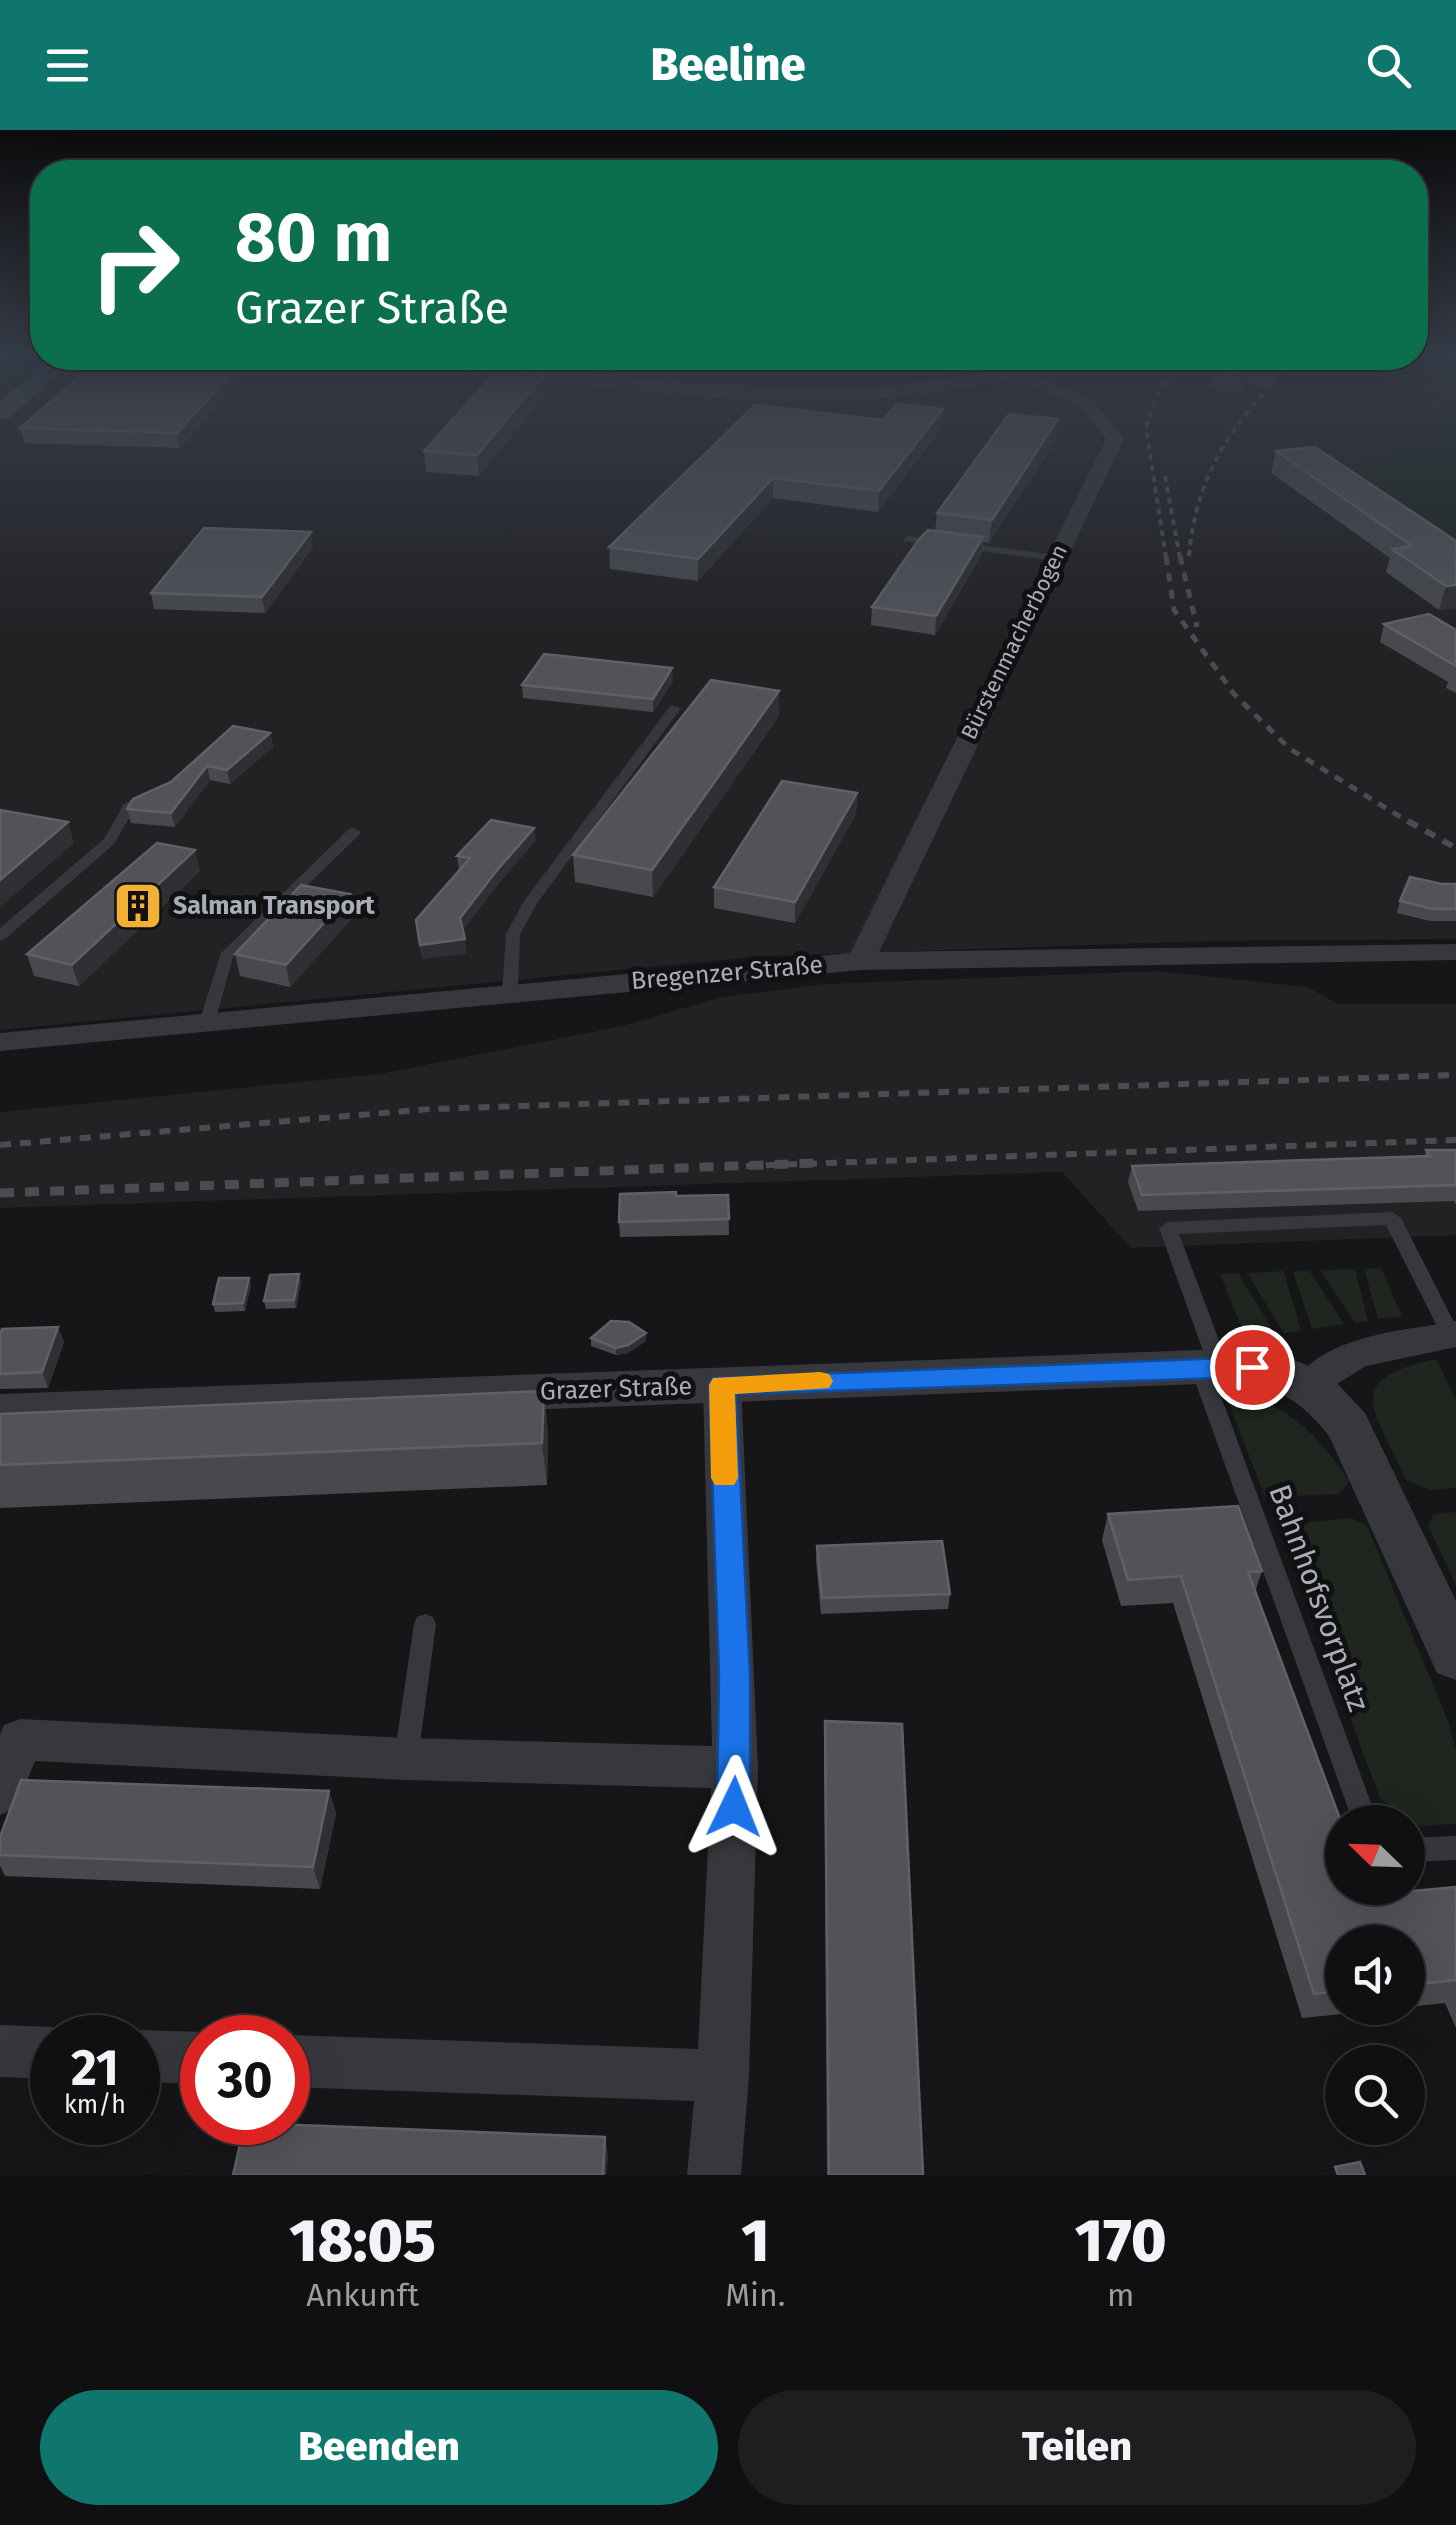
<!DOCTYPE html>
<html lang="de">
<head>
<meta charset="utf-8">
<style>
	body { margin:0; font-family:"Fira Sans",sans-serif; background:#1e1e20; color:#f1f3f6; height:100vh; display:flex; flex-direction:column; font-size:38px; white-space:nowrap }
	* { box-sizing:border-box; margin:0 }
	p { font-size:32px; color:#9c9d9f }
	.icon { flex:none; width:55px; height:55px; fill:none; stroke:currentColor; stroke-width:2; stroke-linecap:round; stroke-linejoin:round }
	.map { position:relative; height:2045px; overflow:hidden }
	.sheet { display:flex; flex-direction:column; background:#101012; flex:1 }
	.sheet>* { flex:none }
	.banner { position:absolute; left:30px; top:30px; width:1398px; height:210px; border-radius:40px; box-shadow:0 10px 40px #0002,0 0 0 2px #303032; background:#0b6e4f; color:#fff; overflow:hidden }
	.needle { width:65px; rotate:293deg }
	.controls { position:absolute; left:1325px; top:1675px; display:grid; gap:20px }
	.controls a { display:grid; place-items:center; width:100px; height:100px; border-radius:50%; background:#101012; box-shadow:0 10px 40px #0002,0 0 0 2px #303032; font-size:50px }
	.speed { position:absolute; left:30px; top:1885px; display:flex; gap:20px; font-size:50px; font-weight:700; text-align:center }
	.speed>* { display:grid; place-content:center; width:130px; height:130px; border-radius:50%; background:#101012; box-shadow:0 10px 40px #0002,0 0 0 2px #303032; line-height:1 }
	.speed small { font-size:25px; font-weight:400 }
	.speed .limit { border:15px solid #d22; background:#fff; color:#111 }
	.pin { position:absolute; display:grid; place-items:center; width:85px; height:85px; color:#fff; margin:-42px; border:5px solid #fff; border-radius:50%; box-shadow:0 2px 10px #0007 }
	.me { position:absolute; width:110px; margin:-55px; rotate:2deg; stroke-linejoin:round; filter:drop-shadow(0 0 8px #0008) }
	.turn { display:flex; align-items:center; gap:35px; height:210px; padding:0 40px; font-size:45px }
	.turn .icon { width:130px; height:130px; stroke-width:2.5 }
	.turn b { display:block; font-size:70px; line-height:85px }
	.eta { display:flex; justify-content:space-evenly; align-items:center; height:170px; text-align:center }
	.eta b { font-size:60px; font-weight:800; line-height:70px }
	.primary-button { display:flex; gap:20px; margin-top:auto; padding:20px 40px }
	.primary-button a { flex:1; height:115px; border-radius:60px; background:#0f766e; color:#fff; font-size:40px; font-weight:800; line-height:115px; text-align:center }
	.primary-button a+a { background:#1e1e20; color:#f1f3f6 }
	header { display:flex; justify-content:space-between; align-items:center; height:130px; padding:0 40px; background:#0f766e; color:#fff; font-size:45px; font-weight:800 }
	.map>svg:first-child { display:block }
</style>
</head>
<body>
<header><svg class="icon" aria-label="menu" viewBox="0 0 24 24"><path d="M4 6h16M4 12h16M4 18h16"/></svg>Beeline<svg class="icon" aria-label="search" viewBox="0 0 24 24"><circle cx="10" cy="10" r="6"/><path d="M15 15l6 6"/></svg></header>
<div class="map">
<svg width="1456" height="2045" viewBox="0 0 1456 2045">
	<rect width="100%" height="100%" fill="#161618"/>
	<!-- built -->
	<g fill="#222225">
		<polygon points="1415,221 1452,221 1440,305 1361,333 1456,413 1456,809 1211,811 763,826 0,900 0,293 78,228 332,228 820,269 972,262 1051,238 1072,228 1415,228"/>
		<polygon points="597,228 800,228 764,258 567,241"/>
		<polygon points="1157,841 1308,857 1338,874 1456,874 1456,1105 1131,1118 1062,1042 0,1078 0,982 380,944 623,896 721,867 825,854"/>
	</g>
	<!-- green -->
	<g fill="#1e261f">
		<polygon points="1452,221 1456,221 1456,413 1368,354 1361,332 1440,305"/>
		<polygon points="417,228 597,228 567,241"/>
		<polygon points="800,228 1002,228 942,245 777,252"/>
		<polygon points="1381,1138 1402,1186 1378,1189 1364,1139"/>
		<polygon points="1355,1139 1368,1191 1355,1193 1320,1140"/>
		<polygon points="1309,1140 1344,1194 1312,1199 1293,1142"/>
		<polygon points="1284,1141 1284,1142 1301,1201 1284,1203 1247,1143"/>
		<polygon points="1238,1143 1275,1204 1246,1209 1220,1144"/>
		<path d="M 1436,1229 L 1456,1270 L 1456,1358 L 1431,1360 L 1406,1350 C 1376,1280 1338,1250 1436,1229 Z"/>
		<path d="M 1240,1266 C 1291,1275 1322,1310 1349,1352 L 1339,1364 L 1265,1367 L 1227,1268 Z"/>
		<polygon points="1456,1382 1456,1455 1428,1395 1434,1384"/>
		<polygon points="1351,1388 1367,1396 1448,1591 1456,1619 1456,1694 1415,1696 1380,1668 1282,1406 1284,1395"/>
	</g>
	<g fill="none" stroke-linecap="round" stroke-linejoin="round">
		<!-- service -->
		<g fill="#37383d" fill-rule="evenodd">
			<polygon points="908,406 1056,425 1061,428 1056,431 904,411 903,409"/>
			<polygon points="671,575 681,578 538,772 520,804 518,864 510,869 504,867 502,864 506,804 524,771"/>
			<polygon points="143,664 150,668 134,680 114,714 5,809 0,810 0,798 104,709 124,674"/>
			<polygon points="354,698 361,702 359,705 233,827 215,892 207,897 201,895 199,892 221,823 349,699"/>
			<polygon points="1392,1082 1401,1088 1456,1196 1456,1211 1444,1210 1386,1095 1179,1104 1229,1237 1226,1242 1219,1244 1212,1242 1378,1692 1353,1692 1190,1237 1193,1232 1200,1230 1207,1232 1159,1098 1168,1092"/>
			<polygon points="425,1484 433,1487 436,1494 418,1628 415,1636 406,1639 397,1636 394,1628 414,1494 417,1487"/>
			<polygon points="1456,1706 1456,1730 1408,1732 1408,1708"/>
		</g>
		<!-- minor -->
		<g fill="#37383d" fill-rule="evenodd">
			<polygon points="1014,237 1092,269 1124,309 879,822 1456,814 1456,830 861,840 0,921 0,903 850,823 1106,309 1081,276 1008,245 1006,242"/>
			<path d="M 1456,1191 L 1456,1217 L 1366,1236 L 1311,1270 L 1298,1266 L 1292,1256 C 1321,1204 1405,1201 1456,1191 Z"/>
			<polygon points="722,1241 735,1245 741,1255 758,1638 749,1946 741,2045 687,2045 694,1971 288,1957 288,1908 282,1908 288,1905 698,1919 711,1658 406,1650 35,1631 16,1678 0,1685 0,1604 4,1595 20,1589 406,1608 712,1616 703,1255 709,1245"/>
			<polygon points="0,1895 52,1897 70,1905 52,1908 52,1949 0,1947"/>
			<polygon points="138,1900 202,1902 215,1908 202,1908 202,1954 138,1952 138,1908 120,1908"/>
		</g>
		<!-- tertiary -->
		<g fill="#37383d" fill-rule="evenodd">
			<path d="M 377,228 L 441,228 L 678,252 L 825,259 L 897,255 L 989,242 L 1039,228 L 1063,228 C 1047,244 1015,248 993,253 C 793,294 586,253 386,234 Z"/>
			<path d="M 1200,1220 L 1266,1223 L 1300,1232 L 1333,1249 L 1365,1283 L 1456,1471 L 1456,1550 L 1437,1543 L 1329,1306 C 1289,1255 1261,1254 1200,1254 L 0,1300 L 0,1264 Z"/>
		</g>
		<!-- secondary -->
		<polygon fill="#45474d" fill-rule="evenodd" points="51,228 75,228 9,288 0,290 0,271"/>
		<!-- rail-far3 -->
		<g stroke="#4a4c52" stroke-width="4" stroke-dasharray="6 5" stroke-linecap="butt">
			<polyline points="1165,346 1180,428"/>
			<path d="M 1189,426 C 1195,358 1221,308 1268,259"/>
			<polyline points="1166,428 1146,298 1156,266 1183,228"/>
		</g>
		<!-- rail-far2 -->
		<g stroke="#4a4c52" stroke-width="5" stroke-dasharray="9 8" stroke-linecap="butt">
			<polyline points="1166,426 1174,480 1234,564 1290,619 1412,694"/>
			<polyline points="1180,426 1197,497"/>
		</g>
		<!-- rail-far1 -->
		<g stroke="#4a4c52" stroke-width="6" stroke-dasharray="11 9" stroke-linecap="butt">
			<polyline points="1408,691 1456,718"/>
			<polyline points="0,1015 431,979 1456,945"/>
			<polyline points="746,1036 1456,1010"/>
		</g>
		<!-- rail -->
		<polyline stroke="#4a4c52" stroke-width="9" stroke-dasharray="14 11" stroke-linecap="butt" points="0,1063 815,1033"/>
	</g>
	<!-- wall -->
	<g fill="#47494d">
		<polygon points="261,228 180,318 24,313 20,298 116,242"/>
		<polygon points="1300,228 1273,258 1249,255 1242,263 1209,258 1212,239"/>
		<polygon points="546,264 479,346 426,342 424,321"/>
		<polygon points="755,275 941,298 878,382 773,368 698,451 610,439 609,417"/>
		<polygon points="1056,310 989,413 983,412 981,425 935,505 871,495 872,477 935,401 937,383"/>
		<polygon points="1276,321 1456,411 1456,478 1439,480 1386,442 1390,428 1271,343"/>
		<polygon points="313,417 265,483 154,479 151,463"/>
		<polygon points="1384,494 1456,500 1456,563 1446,558 1448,552 1380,512"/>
		<polygon points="673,551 653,582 523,568 522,555"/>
		<polygon points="779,586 653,767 575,752 573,725"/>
		<polygon points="270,603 273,617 230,654 210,650 175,697 131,693 127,679 171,652"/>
		<polygon points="857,663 856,684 795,793 714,778 714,757"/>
		<polygon points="534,698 535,711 499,753 463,800 466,823 422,829 416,790 461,739 459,739 457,726"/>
		<polygon points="200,741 79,856 34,846 27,824"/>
		<polygon points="1442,754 1456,754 1456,791 1430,791 1397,783 1400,771"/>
		<polygon points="354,786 290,857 240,846 235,824"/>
		<polygon points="1426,1020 1456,1020 1456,1075 1454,1071 1138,1081 1128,1052 1132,1036 1424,1027"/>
		<polygon points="728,1065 729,1105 620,1107 619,1092"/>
		<polygon points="301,1152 296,1178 266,1179 264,1171"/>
		<polygon points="251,1155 245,1181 215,1182 213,1174"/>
		<polygon points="58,1197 64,1212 48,1258 0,1259 0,1204"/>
		<polygon points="646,1203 646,1211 628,1223 616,1225 591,1216 591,1208"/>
		<polygon points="544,1261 548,1304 547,1355 0,1378 0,1284"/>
		<polygon points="1108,1384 1262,1441 1255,1462 1369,1765 1456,1757 1456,1898 1445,1873 1408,1877 1408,1812 1342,1812 1342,1878 1402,1878 1302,1888 1173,1473 1121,1476 1102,1410"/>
		<polygon points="817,1416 950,1464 948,1479 821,1484 816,1431"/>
		<polygon points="825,1591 923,2045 827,2045 824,1613"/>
		<polygon points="329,1661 336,1683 320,1759 5,1746 0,1736 0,1707"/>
	</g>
	<!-- shaded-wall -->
	<g fill="#2f3033">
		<polygon points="246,228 261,228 180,318 177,303"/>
		<polygon points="1287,228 1300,228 1273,258 1277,239"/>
		<polygon points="1253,235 1249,255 1242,263 1245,244"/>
		<polygon points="545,244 546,264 479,346 477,325"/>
		<polygon points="943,279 941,298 878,382 879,361"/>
		<polygon points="1058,289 1056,310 989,413 992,390"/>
		<polygon points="773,348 773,368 698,451 698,429"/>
		<polygon points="311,402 313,417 265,483 262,467"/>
		<polygon points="983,407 981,425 935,505 936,486"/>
		<polygon points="1456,455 1456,478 1439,480 1446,456"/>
		<polygon points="672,538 673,551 653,582 653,569"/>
		<polygon points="779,561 779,586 653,767 652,740"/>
		<polygon points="270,603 273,617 230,654 227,640"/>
		<polygon points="207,636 210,650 175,697 171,683"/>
		<polygon points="857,663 856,684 795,793 795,772"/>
		<polygon points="68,692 74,713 0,777 0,750"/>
		<polygon points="534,698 535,711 499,753 462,802 460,788 498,739"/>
		<polygon points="195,720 200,741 79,856 72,835"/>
		<polygon points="350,764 354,786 290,857 286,835"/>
		<polygon points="465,809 466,823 422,829 420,815"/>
		<polygon points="299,1144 301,1152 296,1178 294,1170"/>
		<polygon points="249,1148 251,1155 245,1181 243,1173"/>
		<polygon points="58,1197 64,1212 48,1258 42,1242"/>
		<polygon points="646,1203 646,1211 628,1223 616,1225 616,1218"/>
		<polygon points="544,1261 548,1304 547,1355 542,1313"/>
		<polygon points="329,1661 336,1683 320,1759 313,1737"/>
		<polygon points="605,2007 608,2026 606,2045 603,2045"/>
	</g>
	<!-- building -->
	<g fill="#525359" stroke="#5f6168" stroke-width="2.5">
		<polygon points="131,228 246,228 177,303 20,298 86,241 116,242"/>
		<polygon points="1223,228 1287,228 1277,239 1253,235 1245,244 1212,239"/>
		<polygon points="497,241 545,244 477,325 424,321"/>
		<polygon points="897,274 943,279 879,361 773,348 698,429 609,417 755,275 883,290"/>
		<polygon points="1009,284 1058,289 992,390 937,383"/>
		<polygon points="1315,317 1456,411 1456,455 1446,456 1392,419 1412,416 1276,321"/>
		<polygon points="204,398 311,402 262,467 151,463"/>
		<polygon points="928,400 983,407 936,486 872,477 919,409"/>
		<polygon points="1429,484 1456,500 1456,536 1384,494"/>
		<polygon points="544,524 672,538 653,569 522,555"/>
		<polygon points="711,550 779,561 652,740 573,725"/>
		<polygon points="233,596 270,603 227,640 207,636 171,683 127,679 133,669 171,652"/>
		<polygon points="782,651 857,663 795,772 714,757"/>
		<polygon points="0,680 68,692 0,750"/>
		<polygon points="491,690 534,698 498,739 460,788 465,809 420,815 416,790 470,728 457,726"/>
		<polygon points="157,713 195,720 72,835 27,824"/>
		<polygon points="1410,747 1442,754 1456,754 1456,779 1433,779 1400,771"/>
		<polygon points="301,755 350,764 286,835 235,824"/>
		<polygon points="1426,1020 1456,1020 1456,1055 1142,1065 1132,1036 1430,1026"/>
		<polygon points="676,1062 676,1066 728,1065 729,1089 619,1092 620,1064"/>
		<polygon points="299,1144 294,1170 264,1171 270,1145"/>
		<polygon points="219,1148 249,1148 243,1173 213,1174"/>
		<polygon points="611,1191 629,1192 646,1203 628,1215 616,1218 591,1208"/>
		<polygon points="58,1197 42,1242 0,1244 0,1204 2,1199"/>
		<polygon points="544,1261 542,1313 0,1335 0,1284"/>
		<polygon points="1238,1376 1262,1441 1248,1442 1342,1694 1342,1758 1366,1758 1369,1765 1456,1757 1456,1850 1408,1855 1408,1812 1342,1812 1342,1861 1314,1864 1181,1446 1128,1450 1108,1384"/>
		<polygon points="942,1411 950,1464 822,1468 817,1416"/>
		<polygon points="825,1591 902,1594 923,2045 829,2045"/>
		<polygon points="21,1650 329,1661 313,1737 0,1725 0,1707"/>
		<polygon points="245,1993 605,2007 603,2045 233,2045"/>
		<polygon points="1360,2032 1365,2045 1338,2045 1335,2037"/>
	</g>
	<!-- sky -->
	<linearGradient id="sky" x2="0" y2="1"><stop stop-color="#0c0c0d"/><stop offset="0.44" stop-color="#363c48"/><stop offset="1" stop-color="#363c48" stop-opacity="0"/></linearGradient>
	<rect width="1456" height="507" fill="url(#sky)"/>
	<!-- route -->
	<polygon fill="#1a73e8" stroke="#114b97" stroke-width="2.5" points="1252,1227 1265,1237 1252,1247 736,1264 750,1545 750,1677 745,1688 734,1692 722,1688 717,1677 719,1545 709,1255 713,1248"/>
	<!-- slow -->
	<polygon fill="#f59e0b" points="820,1242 829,1244 833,1251 829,1258 735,1264 738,1348 734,1355 715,1355 711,1348 709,1255 713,1248"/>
	<!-- icons -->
	<defs>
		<g id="building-square" transform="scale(2.5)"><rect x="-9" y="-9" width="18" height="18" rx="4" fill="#f2b134" stroke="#111113"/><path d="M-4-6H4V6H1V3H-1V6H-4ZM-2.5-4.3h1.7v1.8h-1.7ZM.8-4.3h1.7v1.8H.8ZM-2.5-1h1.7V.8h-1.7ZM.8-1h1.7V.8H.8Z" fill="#111"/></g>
	</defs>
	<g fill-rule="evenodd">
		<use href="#building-square" x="138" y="776"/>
	</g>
	<g text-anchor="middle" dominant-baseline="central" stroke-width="10" stroke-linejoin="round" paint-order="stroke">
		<!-- far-street labels -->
		<g font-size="22" fill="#a8adb8" stroke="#111113">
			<text transform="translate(1014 512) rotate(-64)">Bürstenmacherbogen</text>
		</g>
		<!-- poi labels -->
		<g font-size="25" font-weight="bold" fill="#a8adb8" stroke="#111113" text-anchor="start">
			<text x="173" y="776">Salman Transport</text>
		</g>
		<!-- street labels -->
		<g font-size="25" fill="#a8adb8" stroke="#111113">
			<text transform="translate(727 843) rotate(-5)">Bregenzer Straße</text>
			<text transform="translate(616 1259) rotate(-2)">Grazer Straße</text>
		</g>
		<!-- near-street labels -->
		<g font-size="30" fill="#a8adb8" stroke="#111113">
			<text transform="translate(1319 1468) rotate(70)">Bahnhofsvorplatz</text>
		</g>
	</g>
</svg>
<div class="controls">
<a><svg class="needle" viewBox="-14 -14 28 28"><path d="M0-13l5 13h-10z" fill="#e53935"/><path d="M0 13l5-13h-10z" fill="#9c9d9f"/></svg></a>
<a><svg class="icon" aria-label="sound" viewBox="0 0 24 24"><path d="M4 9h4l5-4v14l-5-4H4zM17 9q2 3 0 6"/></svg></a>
<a><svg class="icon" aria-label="search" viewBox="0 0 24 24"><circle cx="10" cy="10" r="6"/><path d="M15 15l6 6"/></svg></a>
</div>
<div class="speed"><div>21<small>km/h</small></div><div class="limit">30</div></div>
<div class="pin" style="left:1252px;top:1237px;background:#d93025"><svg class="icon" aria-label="arrive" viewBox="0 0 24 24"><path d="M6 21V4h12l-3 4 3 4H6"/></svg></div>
<svg class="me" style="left:734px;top:1677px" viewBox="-20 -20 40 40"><path d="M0-17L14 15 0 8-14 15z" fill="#1a73e8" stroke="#fff" stroke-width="4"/></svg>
<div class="banner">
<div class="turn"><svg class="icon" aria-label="right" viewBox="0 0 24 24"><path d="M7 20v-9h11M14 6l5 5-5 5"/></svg><div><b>80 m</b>Grazer Straße</div></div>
</div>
</div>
<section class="sheet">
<div class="eta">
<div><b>18:05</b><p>Ankunft</p></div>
<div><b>1</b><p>Min.</p></div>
<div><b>170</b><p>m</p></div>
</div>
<div class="primary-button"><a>Beenden</a><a>Teilen</a></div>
</section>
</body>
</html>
